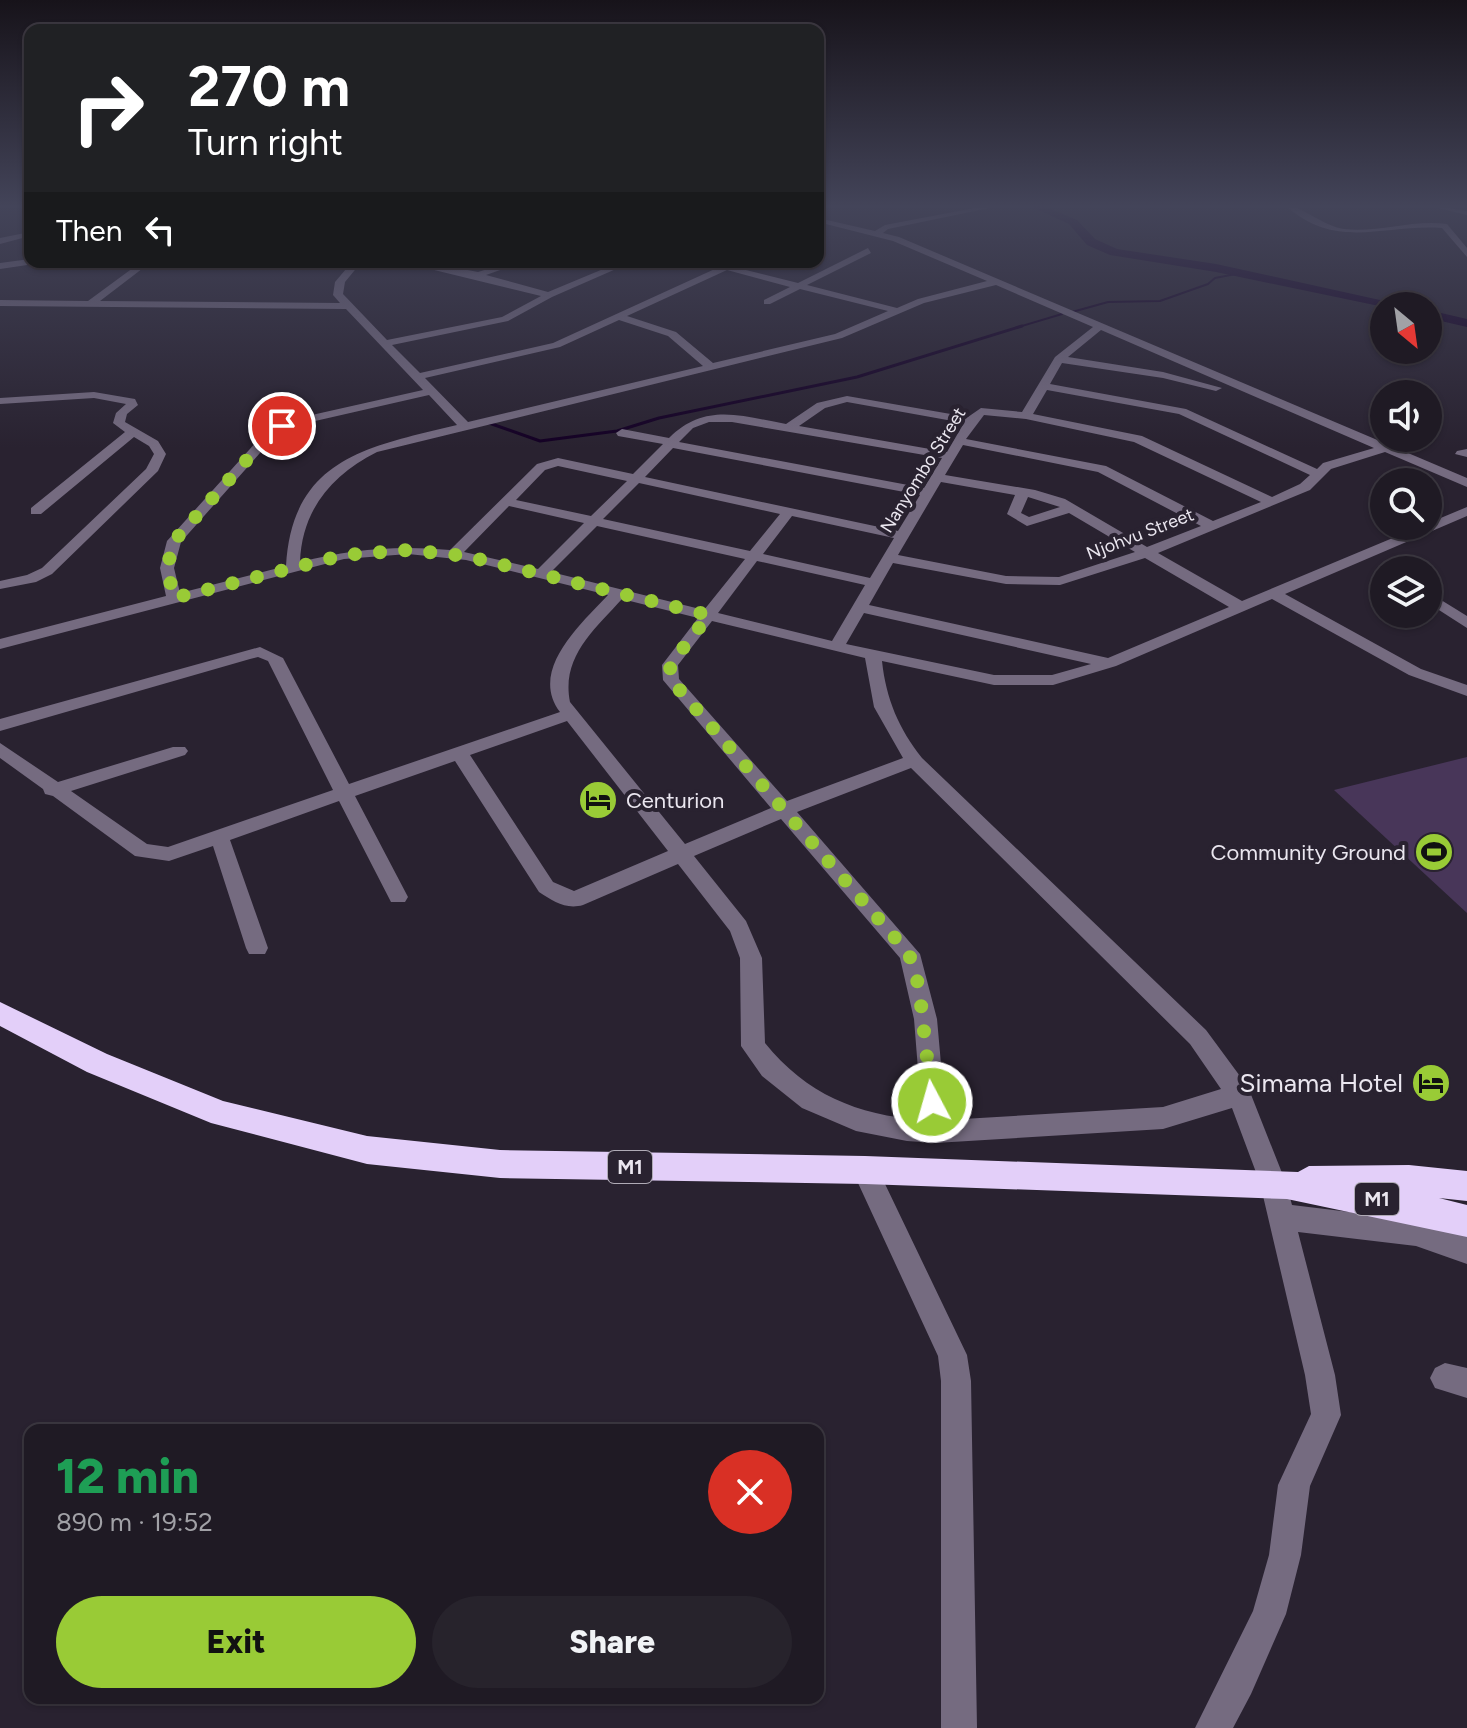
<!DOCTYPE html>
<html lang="en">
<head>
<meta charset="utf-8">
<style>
	body { margin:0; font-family:Figtree,sans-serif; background:#27232c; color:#f1f3f6; height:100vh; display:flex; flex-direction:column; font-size:30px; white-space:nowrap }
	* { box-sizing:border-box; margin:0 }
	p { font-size:26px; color:#a1a1a6 }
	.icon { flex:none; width:44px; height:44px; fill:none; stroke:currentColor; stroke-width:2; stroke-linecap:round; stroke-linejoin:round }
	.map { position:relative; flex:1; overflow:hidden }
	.side { position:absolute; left:24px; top:1424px; width:800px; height:280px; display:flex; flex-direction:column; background:#1f1a24; border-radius:16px; box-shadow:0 2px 6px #0004,0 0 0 2px #3c3841 }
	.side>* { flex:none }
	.guide { position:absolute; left:24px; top:24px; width:800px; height:244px; border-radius:16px; box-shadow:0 2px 6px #0004,0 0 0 2px #3c3841; background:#202124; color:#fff; overflow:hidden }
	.needle { width:52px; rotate:151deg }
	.tools { position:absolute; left:1370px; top:292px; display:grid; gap:16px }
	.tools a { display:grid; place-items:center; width:72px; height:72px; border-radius:50%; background:#1f1a24; box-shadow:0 2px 6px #0004,0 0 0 2px #3c3841; font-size:40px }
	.pin { position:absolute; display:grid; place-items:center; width:68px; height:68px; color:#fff; margin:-34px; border:4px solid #fff; border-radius:50%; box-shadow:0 2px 8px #0007 }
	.me { position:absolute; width:88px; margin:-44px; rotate:354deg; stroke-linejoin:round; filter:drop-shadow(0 0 6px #0008) }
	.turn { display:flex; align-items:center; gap:28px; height:168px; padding:0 32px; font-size:36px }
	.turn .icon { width:104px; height:104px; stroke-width:2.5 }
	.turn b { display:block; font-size:56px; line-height:68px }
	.then { display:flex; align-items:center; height:76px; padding:0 32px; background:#0003; gap:16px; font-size:30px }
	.round { display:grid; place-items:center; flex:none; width:84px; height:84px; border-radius:42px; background:#27232c }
	.head { display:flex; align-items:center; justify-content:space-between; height:136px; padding:0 32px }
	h1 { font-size:48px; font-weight:800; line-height:60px; color:#1e9e55 }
	.primary-button { display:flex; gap:16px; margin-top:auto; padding:16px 32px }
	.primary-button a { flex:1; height:92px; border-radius:48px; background:#99cb36; color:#111; font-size:32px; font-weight:800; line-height:92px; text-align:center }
	.primary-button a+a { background:#27232c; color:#f1f3f6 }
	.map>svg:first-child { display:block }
</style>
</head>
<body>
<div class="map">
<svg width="1467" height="1728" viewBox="0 0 1467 1728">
	<rect width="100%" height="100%" fill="#292230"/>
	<!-- green -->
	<polygon fill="#483659" points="1467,757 1467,913 1334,790"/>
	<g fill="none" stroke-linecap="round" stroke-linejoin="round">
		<!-- stream-far1 -->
		<g stroke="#140024" stroke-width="2">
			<polyline points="1072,312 1108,302 1160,301 1208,284 1215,278 1241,273"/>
			<polyline points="1015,328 1062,314"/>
		</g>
		<!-- stream -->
		<polyline stroke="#140024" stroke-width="3" points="489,423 540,441 617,431 659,418 857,377 1022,326"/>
		<!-- river -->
		<g fill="#140024" fill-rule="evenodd">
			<polygon points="1030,206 1043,206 1077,220 1095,239 1117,249 1216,264 1407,306 1384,307 1216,272 1110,255 1087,245 1069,224"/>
			<polygon points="1428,310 1467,319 1467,327 1428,318"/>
		</g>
		<!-- minor -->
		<g fill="#756b80" fill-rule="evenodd">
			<path d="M 985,206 L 999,206 L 888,229 L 883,233 L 899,237 L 1467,478 L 1467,487 L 1385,452 L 1331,469 L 1310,490 L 1158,553 L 1242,601 L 1467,507 L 1467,516 L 1285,594 L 1421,669 L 1467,685 L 1467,696 L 1409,675 L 1272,599 L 1116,666 L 1053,685 L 994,685 L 882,661 C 886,699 899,729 922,758 L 1206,1030 L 1248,1087 L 1286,1183 L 1292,1205 L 1416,1220 L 1467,1236 L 1467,1264 L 1416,1246 L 1298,1232 L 1335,1375 L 1341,1415 L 1310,1486 L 1301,1555 L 1286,1614 L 1251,1694 L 1233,1728 L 1195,1728 L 1253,1611 L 1269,1555 L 1278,1485 L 1311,1414 L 1305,1375 L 1260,1183 L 1232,1108 L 1163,1129 L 935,1143 L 907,1141 L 856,1131 L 802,1108 L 762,1076 L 741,1046 L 740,958 L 730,931 L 678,864 L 583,905 C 566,910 553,901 539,892 L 455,761 L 355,796 L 408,897 L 405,902 L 391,902 L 339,801 L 230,840 L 268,948 L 265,954 L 249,954 L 246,948 L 213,846 L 169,861 L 135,856 L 53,796 L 45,794 L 43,789 L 0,758 L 0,743 L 58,782 L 173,747 L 185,747 L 188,751 L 185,755 L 71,791 L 147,844 L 168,847 L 333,790 L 268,661 L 258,657 L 250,659 L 0,731 L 0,719 L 260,647 L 283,658 L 349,784 L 560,712 C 528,670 582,623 608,595 L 466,560 L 408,554 L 344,559 L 0,649 L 0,639 L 166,596 L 160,568 L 167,541 L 267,430 L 294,419 L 423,390 L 346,309 L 0,306 L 0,300 L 88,301 L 141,262 L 151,262 L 100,301 L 340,303 L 333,295 L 335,282 L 352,262 L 426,262 L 478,272 L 510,262 L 523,262 L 486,275 L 548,292 L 620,262 L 632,262 L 552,297 L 508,321 L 392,345 L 420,373 L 553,343 L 717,268 L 700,262 L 725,265 L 742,262 L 734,267 L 798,283 L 868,248 L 871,253 L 807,285 L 897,308 L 918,299 L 987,281 L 893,241 L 818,222 L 818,218 L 875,231 L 885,225 ZM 359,265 L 426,268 L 541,296 L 502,317 L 387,340 L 343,294 L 345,282 ZM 727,270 L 790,287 L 764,300 L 764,304 L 770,304 L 800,289 L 888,311 L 835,334 L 713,363 L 676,332 L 627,316 ZM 996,285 L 1093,327 L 1055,357 L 1022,412 L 981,408 L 968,417 L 847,396 L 817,403 L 786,424 C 741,416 705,402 669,438 L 622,429 L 616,433 L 618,436 L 663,444 L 633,474 L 558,458 L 537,464 L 450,550 C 398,545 351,549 300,562 C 302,509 332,475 377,452 L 842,338 L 924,303 ZM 619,320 L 668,336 L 703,366 L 468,422 L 425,378 L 560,347 ZM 1101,330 L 1374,448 L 1323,463 L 1317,469 L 1186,409 L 1050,384 L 1062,363 L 1163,378 L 1216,391 L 1222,388 L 1163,372 L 1068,357 ZM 1047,390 L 1179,414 L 1310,475 L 1300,484 L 1272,497 L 1142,436 L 1033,414 ZM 429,395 L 457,425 C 371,446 292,457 286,566 L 180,593 L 174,568 L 181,542 L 275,436 L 302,424 ZM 847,402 L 964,423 L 947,452 L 799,426 L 825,408 ZM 984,415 L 1026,419 L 1134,442 L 1261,502 L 1213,521 L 1106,466 L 966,439 ZM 709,422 L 732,422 L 942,458 L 924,488 L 679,442 L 693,428 ZM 963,445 L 1098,472 L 1201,526 L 1147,547 L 1065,499 L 1035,490 L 945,475 ZM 673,448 L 920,495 L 898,531 L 645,477 ZM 558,466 L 627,481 L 591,516 L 516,500 L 545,470 ZM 941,482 L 1015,495 L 1007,514 L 1027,526 L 1069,513 L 1135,552 L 1059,577 L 1006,576 L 898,555 ZM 639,483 L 780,514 L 750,551 L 603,519 ZM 1028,497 L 1060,507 L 1029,517 L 1021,513 ZM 509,506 L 584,523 L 538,569 L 464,552 ZM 792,516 L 894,538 L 870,578 L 763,554 ZM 597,526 L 745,559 L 704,610 L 551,572 ZM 1145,558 L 1229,607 L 1108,658 L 869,605 L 893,563 L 1006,584 L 1060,585 ZM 757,561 L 865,585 L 832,641 L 718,613 ZM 622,599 L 698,618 L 662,665 L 663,680 L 771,808 L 685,844 L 570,702 C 561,657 594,630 622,599 ZM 864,613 L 1091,664 L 1052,675 L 994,675 L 846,644 ZM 712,621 L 865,658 L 874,707 L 903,758 L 787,801 L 679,679 L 678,665 ZM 567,721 L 668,851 L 574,891 L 553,882 L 470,755 ZM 911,768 L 1190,1044 L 1221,1089 L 1163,1107 L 946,1120 L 937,1019 L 920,954 L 797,812 ZM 781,819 L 900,958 L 914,1019 L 922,1120 C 857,1115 806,1094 765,1043 L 762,958 L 746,921 L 694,856 Z"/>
			<path d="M 1286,206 C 1301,205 1323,226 1344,229 C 1379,233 1412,219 1447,224 L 1467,248 L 1467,257 L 1442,228 C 1383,224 1337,251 1286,206 Z"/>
			<polygon points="1437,206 1467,211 1467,215 1438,208"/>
			<polygon points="30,232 30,236 0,244 0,238"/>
			<polygon points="30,259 34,264 0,269 0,263"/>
			<polygon points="94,392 135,399 138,405 127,414 125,422 158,441 166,454 158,471 52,574 36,582 0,589 0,581 27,575 42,568 146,469 154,454 149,446 134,437 41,514 31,514 31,508 125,432 113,423 116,413 126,404 94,398 0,404 0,398"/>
			<polygon points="1467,449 1467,457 1455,454 1457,451"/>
			<polygon points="1433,595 1467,616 1467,628 1428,603 1428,597"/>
			<polygon points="865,1158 874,1161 967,1355 971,1381 977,1728 941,1728 941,1381 938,1356 852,1170 856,1161"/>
			<polygon points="1445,1363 1467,1368 1467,1398 1435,1388 1430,1378 1435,1368"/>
		</g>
		<!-- highway -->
		<polygon fill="#e3cff9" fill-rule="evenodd" points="0,1002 107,1054 223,1101 367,1136 500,1150 865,1156 1298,1172 1309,1166 1409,1165 1467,1171 1467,1201 1439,1198 1467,1205 1467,1237 1287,1199 865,1184 500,1178 367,1164 211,1123 87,1072 0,1026"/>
	</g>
	<!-- sky -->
	<linearGradient id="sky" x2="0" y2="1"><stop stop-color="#17131a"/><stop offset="0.46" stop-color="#434459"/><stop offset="1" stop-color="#434459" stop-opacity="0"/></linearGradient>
	<rect width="1467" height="448" fill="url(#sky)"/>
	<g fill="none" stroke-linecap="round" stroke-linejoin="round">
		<!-- route -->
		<polyline stroke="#99cb36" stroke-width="14" stroke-dasharray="0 25.2" points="282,426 271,433 174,541 167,568 174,598 344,555 408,550 466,556 709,615 670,665 671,680 909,954 919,987 932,1102"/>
	</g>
	<!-- icons -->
	<defs>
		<g id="hotel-disc" transform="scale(2)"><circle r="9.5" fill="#99cb36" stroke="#292230"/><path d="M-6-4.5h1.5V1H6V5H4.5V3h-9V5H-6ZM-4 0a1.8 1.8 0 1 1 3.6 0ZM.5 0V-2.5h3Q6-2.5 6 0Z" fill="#111"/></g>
		<g id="stadium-disc" transform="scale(2)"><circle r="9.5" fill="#99cb36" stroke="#292230"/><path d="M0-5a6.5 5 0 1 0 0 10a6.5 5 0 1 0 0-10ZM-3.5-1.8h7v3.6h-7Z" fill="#111"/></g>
	</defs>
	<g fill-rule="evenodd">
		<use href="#hotel-disc" x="598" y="800"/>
		<use href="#stadium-disc" x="1434" y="852"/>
		<use href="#hotel-disc" x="1431" y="1083"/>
	</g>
	<g text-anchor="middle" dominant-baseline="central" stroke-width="8" stroke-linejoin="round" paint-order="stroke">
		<!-- far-street labels -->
		<g font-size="18" fill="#eae6ef" stroke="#292230">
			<text transform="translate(923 470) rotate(-58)">Nanyombo Street</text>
			<text transform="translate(1140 534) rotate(-21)">Njohvu Street</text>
		</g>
		<!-- shield labels -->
		<g fill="#292230" stroke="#b0abb6" stroke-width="2">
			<rect x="608" y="1151" width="44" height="32" rx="6"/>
			<rect x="1355" y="1183" width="44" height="32" rx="6"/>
		</g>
		<g font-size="20" font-weight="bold" fill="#eae6ef">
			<text x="630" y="1167">M1</text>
			<text x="1377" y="1199">M1</text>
		</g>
		<!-- poi labels -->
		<g font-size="22" fill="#eae6ef" stroke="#292230" text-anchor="start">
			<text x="626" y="800">Centurion</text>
			<text x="1406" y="852" text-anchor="end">Community Ground</text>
		</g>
		<!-- near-poi labels -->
		<g font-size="26" fill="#eae6ef" stroke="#292230" text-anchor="end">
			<text x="1403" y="1083">Simama Hotel</text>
		</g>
	</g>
</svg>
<div class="tools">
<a><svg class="needle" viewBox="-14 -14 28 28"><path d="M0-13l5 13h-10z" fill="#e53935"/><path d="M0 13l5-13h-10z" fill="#a1a1a6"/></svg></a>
<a><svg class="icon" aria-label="sound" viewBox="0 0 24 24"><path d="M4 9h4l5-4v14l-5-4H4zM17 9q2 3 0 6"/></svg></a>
<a><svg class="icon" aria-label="search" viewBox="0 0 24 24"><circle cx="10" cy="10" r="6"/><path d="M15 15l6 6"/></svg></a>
<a><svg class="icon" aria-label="layers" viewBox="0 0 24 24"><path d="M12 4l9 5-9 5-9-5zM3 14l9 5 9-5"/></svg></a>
</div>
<div class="pin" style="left:282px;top:426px;background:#d93025"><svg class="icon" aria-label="arrive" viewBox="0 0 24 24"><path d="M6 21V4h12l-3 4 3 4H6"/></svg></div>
<svg class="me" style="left:932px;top:1102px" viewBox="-20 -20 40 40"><circle r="17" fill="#99cb36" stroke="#fff" stroke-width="3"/><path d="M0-11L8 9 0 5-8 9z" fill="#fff"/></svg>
<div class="guide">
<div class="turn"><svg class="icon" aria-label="right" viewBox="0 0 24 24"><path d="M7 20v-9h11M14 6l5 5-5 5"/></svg><div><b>270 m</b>Turn right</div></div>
<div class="then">Then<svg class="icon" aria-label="left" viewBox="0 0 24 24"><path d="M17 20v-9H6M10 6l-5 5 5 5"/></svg></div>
</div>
<section class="side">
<div class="head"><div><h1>12 min</h1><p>890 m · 19:52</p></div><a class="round" style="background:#d93025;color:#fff"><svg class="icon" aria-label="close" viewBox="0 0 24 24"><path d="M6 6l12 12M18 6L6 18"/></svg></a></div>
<div class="primary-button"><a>Exit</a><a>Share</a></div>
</section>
</div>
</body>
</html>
